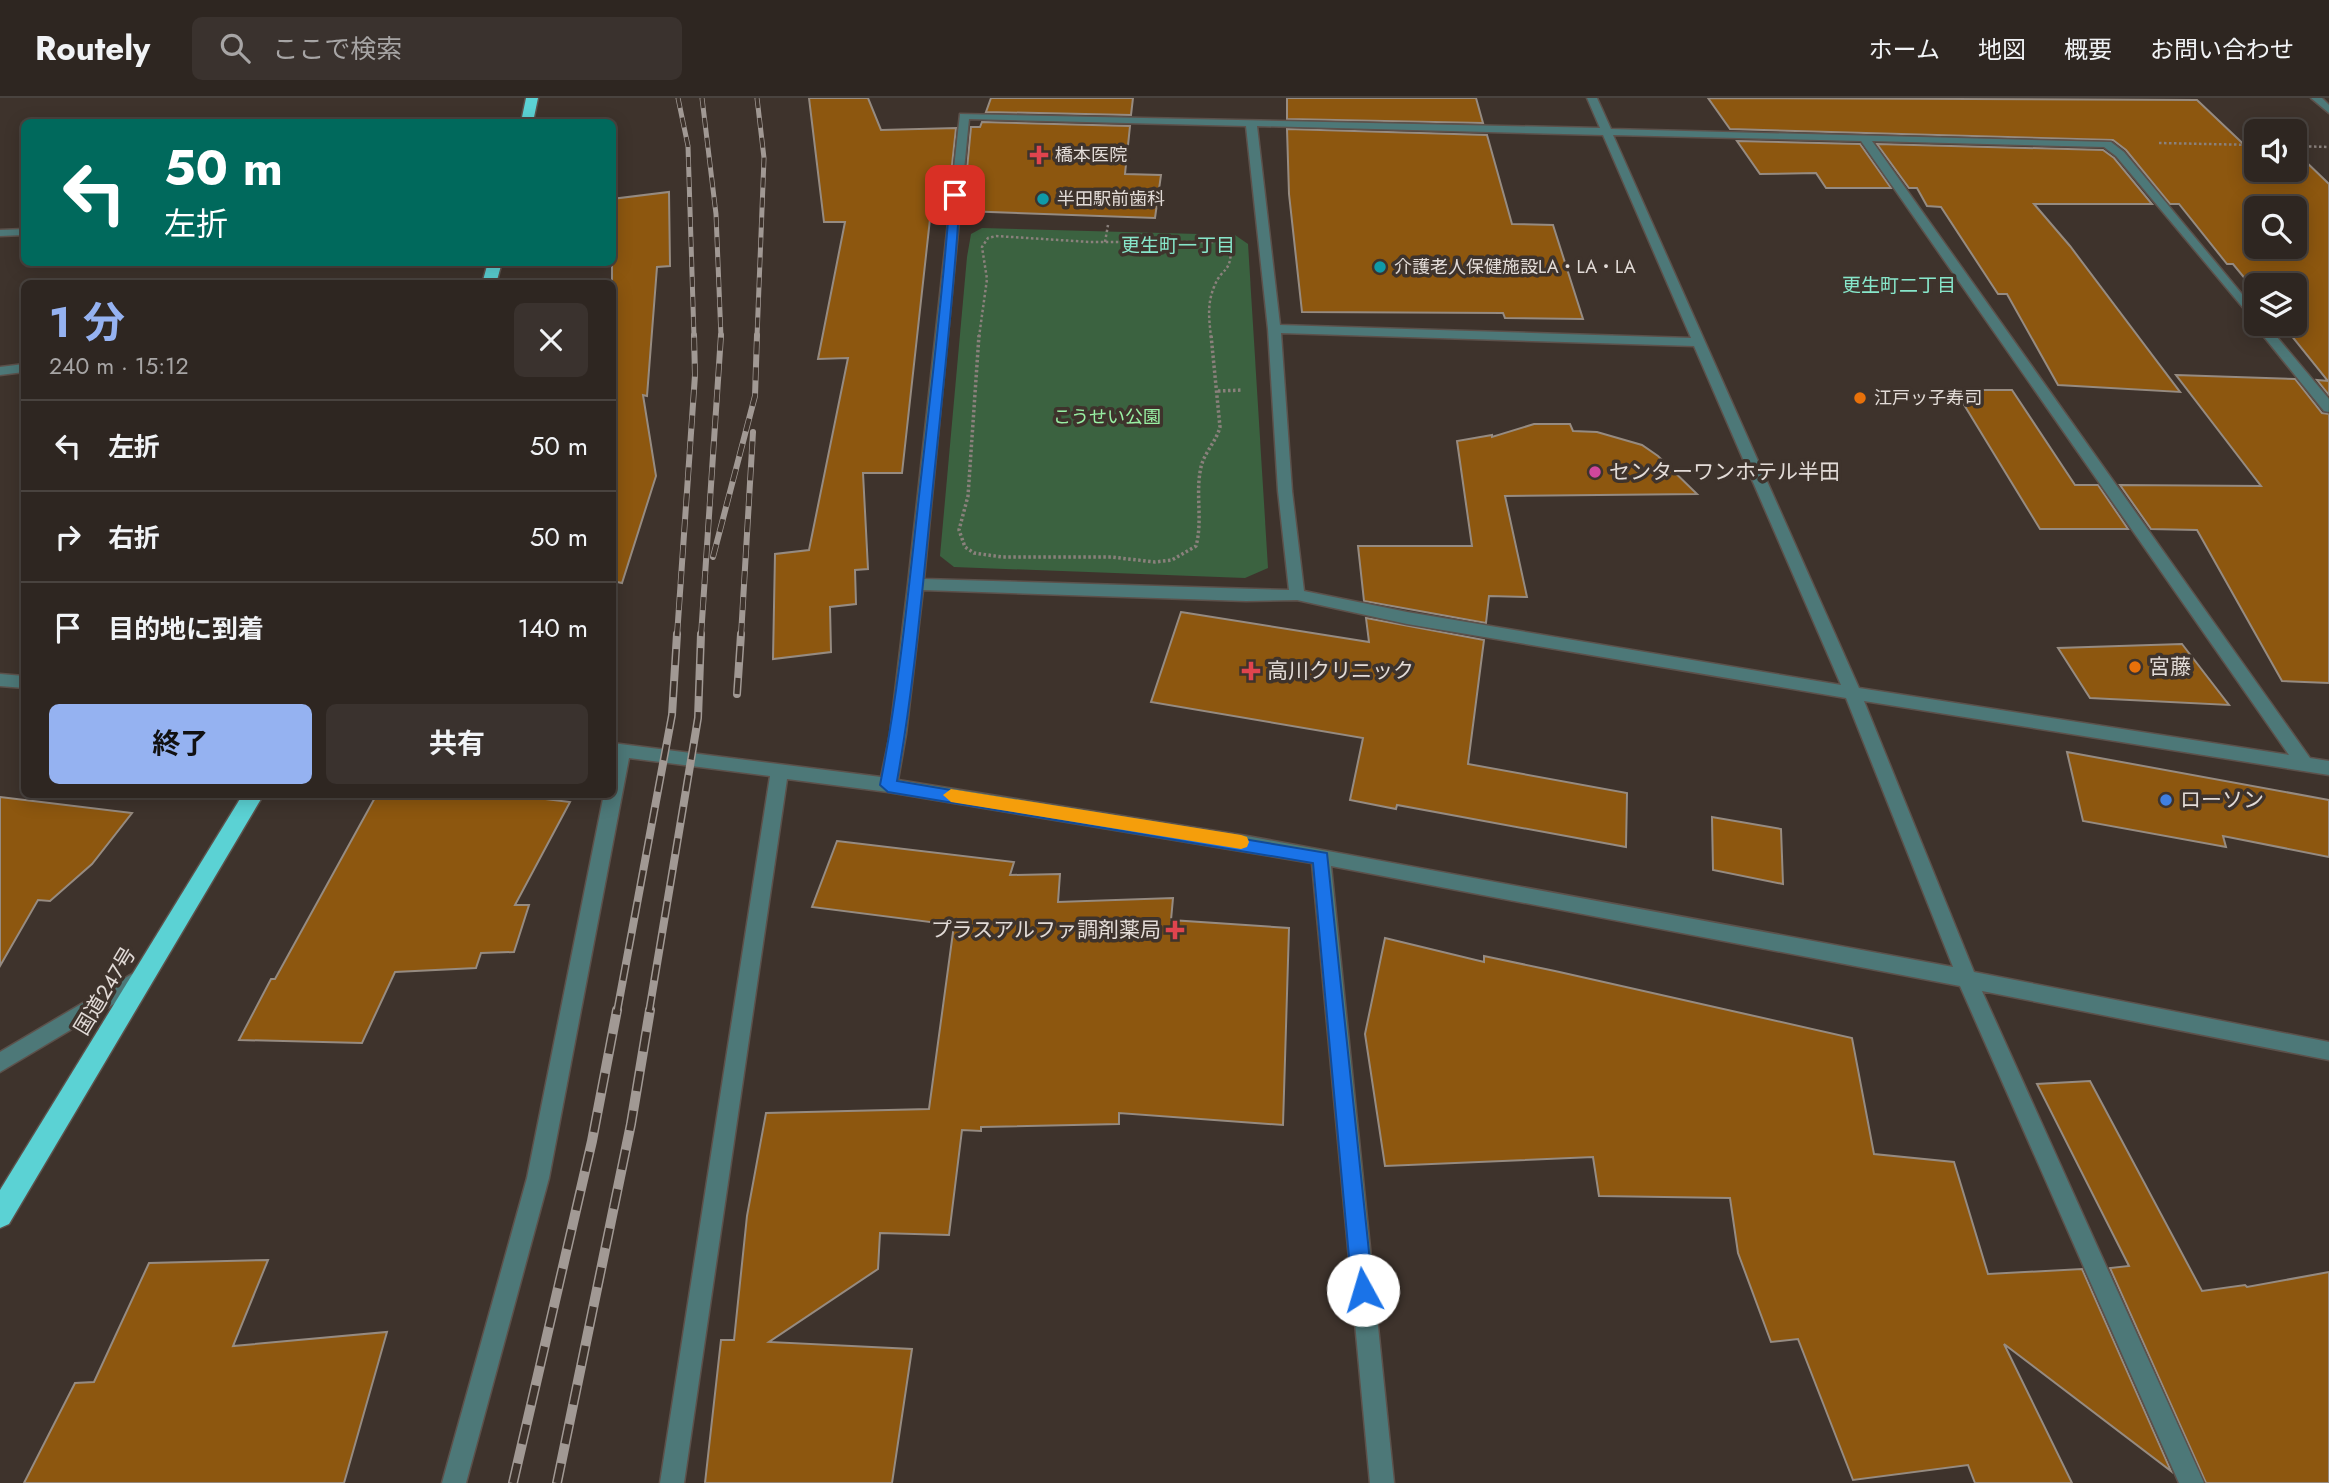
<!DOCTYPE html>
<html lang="ja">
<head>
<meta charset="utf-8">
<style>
	body { margin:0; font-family:Jost,"Noto Sans JP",sans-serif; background:#3a322e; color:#f1f3f6; height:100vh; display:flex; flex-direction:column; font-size:26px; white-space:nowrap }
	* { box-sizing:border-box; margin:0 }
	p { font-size:23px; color:#a7a5a5 }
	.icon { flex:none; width:38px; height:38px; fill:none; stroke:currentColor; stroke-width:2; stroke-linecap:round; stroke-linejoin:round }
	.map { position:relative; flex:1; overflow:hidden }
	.drawer { position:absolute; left:21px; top:182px; width:595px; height:518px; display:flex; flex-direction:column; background:#2e2621; border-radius:10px; box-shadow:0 4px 18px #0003,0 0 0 2px #49433f }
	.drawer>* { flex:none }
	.top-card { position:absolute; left:21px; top:21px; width:595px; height:147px; border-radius:10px; box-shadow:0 4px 18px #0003,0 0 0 2px #49433f; background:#00695c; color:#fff; overflow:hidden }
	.controls { position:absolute; left:2244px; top:21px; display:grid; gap:14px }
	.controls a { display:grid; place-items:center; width:63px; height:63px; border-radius:10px; background:#2e2621; box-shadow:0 4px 18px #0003,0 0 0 2px #49433f; font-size:35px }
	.pin { position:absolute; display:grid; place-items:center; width:60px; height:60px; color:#fff; margin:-30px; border-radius:14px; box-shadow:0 4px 10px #0006 }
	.me { position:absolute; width:77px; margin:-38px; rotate:354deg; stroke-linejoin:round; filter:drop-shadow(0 0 5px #0008) }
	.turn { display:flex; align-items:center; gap:24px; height:147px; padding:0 28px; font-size:32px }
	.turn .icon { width:91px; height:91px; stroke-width:2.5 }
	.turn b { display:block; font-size:49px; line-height:60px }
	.round { display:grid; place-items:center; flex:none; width:74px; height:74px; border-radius:10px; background:#3a322e }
	.overview { display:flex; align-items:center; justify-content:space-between; height:119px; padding:0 28px }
	h1 { font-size:42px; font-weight:700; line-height:52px; color:#95b2f1 }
	.primary-button { display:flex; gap:14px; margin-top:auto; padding:14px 28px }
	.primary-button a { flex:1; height:80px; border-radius:10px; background:#95b2f1; color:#111; font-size:28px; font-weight:700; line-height:80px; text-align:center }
	.primary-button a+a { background:#3a322e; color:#f1f3f6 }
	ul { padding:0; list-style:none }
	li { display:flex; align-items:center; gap:21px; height:91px; padding:0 28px; border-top:2px solid #49433f }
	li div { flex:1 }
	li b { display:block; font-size:26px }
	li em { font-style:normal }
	header { display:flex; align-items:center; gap:42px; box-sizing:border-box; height:98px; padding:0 35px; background:#2e2621; border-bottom:2px solid #49433f }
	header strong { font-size:33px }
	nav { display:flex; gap:38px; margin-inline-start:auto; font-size:24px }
	.search { width:490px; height:63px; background:#3a322e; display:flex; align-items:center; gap:18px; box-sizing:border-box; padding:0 24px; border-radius:10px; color:#a7a5a5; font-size:26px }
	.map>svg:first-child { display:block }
</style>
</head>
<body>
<header>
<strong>Routely</strong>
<div class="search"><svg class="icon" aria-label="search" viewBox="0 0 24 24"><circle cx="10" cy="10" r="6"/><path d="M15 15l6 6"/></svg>ここで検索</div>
<nav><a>ホーム</a><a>地図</a><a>概要</a><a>お問い合わせ</a></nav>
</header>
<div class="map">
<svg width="2329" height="1385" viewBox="0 0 2329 1385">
	<rect width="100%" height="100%" fill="#3e332c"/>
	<!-- green -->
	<polygon fill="#3b6240" points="982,130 1235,137 1248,146 1268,470 1245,480 954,469 940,458 967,159 971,136"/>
	<!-- building -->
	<g fill="#8d570f" stroke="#968b81" stroke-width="2" fill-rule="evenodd">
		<polygon points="809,0 868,0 881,32 956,30 947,113 931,112 902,375 863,375 868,471 855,472 856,506 830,509 831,554 773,561 775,456 809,452 848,260 818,261 845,124 824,124"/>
		<polygon points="991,0 1133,0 1131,17 986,14"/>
		<polygon points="1287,0 1476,0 1483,25 1287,21"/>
		<path d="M 1708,0 L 2197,2 L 2256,58 L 2256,72 L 2294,72 L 2294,59 L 2301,59 L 2329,86 L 2329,297 L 2317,282 L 2328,283 L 2282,226 L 2294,226 L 2294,187 L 2256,187 L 2256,194 L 2233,166 L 2227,166 L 2179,106 L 2170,106 L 2126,52 L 2113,42 L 1730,31 ZM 2256,110 L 2294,110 L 2294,149 L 2256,149 Z"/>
		<polygon points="982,24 1130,28 1125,76 1161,77 1155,120 963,113 971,29 980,29"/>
		<polygon points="1287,31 1487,37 1512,126 1553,127 1583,221 1505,220 1503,215 1302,214 1289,96"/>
		<polygon points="1737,43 1860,46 1891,90 1826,90 1816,75 1760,76"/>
		<polygon points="1877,46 2103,52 2114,60 2152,106 2034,106 2070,148 2180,294 2058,287 2007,196 1998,196 1941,109 1927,108 1917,90 1909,90"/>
		<polygon points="669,94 670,168 657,169 647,298 643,297 656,378 622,485 612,483 612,101"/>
		<polygon points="2176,277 2295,281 2322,315 2329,316 2329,585 2282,583 2197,432 2151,431 2120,387 2261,388"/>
		<polygon points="1955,292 2012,292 2075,387 2098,387 2128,431 2040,431"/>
		<polygon points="1534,326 1570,326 1573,333 1597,334 1642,347 1658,358 1697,396 1505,398 1527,499 1489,498 1486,525 1364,503 1358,448 1472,448 1457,343 1492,337 1492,339"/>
		<polygon points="1181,514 1369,544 1366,520 1484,542 1468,666 1627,695 1626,749 1397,707 1396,711 1350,702 1363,640 1151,604"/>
		<polygon points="2182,546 2229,607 2090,600 2058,550"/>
		<polygon points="2067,654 2329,702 2329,759 2223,738 2226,749 2083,723"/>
		<polygon points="377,696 503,696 570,704 515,807 529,807 514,854 481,855 476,870 395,874 362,945 239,942 271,881 275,881"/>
		<polygon points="0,699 132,715 92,766 50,803 38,802 0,868"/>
		<polygon points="1712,719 1781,731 1783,786 1713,772"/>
		<polygon points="837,743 1014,764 1010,777 1060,776 1058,804 1173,800 1171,822 1289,830 1283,1027 1119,1015 1119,1026 981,1029 981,1033 962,1032 949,1137 880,1135 878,1171 769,1244 912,1251 892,1385 705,1385 721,1242 734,1242 747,1118 766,1015 929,1011 954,827 812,809"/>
		<polygon points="1385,840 1484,864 1484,858 1555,873 1852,940 1874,1056 1954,1064 1988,1176 2082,1171 2171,1373 2004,1246 2072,1385 1975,1385 1968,1367 1853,1382 1798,1241 1771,1244 1738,1155 1730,1100 1599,1098 1593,1059 1385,1068 1365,936"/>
		<polygon points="2090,983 2202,1193 2245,1187 2247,1189 2329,1174 2329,1385 2206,1385 2110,1170 2129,1168 2037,986"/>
		<polygon points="268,1162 233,1248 387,1234 344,1385 24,1385 75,1285 94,1284 149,1165"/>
	</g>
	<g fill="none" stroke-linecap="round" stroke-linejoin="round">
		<!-- minor casing -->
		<g stroke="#5c514b" stroke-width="3">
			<g id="minor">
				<path d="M 1587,0 L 1597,0 L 1611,31 L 2111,44 L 2124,54 L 2256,213 L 2256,226 L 2266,226 L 2329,301 L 2329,314 L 2324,313 L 2256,229 L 2255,224 L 2116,58 L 2104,49 L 1872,43 L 2310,660 L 2329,663 L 2329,677 L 1864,603 L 1974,874 L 2329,944 L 2329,962 L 1982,893 L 2204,1385 L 2179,1385 L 1960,888 L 1331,768 L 1394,1385 L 1370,1385 L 1312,765 L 888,694 L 787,681 L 684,1385 L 660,1385 L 770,678 L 629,660 L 549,1080 L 466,1385 L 442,1385 L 527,1080 L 604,696 L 612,696 L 612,645 L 881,679 L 890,636 L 908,486 L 960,16 L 1600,30 ZM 969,21 L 1246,28 L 1268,231 L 1278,393 L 1289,492 L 924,481 ZM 1257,28 L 1603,37 L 1691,240 L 1280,227 ZM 1613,37 L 1861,43 L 2289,657 L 1859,590 ZM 1281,235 L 1694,248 L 1841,587 L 1407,514 L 1304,493 L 1292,393 ZM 923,492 L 1246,503 L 1297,502 L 1407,526 L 1846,600 L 1953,869 L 1247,738 L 898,682 L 906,636 Z"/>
				<polygon points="2311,0 2322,0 2329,7 2329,15"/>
				<polygon points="24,131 24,137 0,138 0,132"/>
				<polygon points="24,266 24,274 0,277 0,269"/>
				<polygon points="0,576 24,578 24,590 0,588"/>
				<polygon points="142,870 149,873 152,879 149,885 0,974 0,954"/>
			</g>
		</g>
		<!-- highway casing -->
		<g stroke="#5c514b" stroke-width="3">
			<g id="highway">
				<polygon points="526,0 538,0 533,24 521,24"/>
				<polygon points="488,164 502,164 496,186 482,186"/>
				<polygon points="243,696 264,696 9,1126 0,1130 0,1092"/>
			</g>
		</g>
		<!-- path-far1 -->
		<g stroke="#8a817c" stroke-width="2.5" stroke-dasharray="2.5 2.5" stroke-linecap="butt">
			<polyline points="2159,45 2256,47"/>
			<polyline points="2294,48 2329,49"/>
			<polyline points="1105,144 1108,127"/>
			<path d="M 979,239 L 987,181 L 982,149 L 988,140 L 996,138 L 1090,144 L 1217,144 L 1231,149 C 1231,177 1222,168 1214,189 C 1207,206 1209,221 1211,239"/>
		</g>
		<!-- path -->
		<g stroke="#8a817c" stroke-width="3.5" stroke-dasharray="2.5 2.5" stroke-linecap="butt">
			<path d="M 979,237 L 968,398 L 959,432 L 965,449 L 974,455 L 1002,459 L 1111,459 L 1155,464 L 1172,462 L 1196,448 C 1203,423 1195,395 1201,369 C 1204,355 1216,344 1220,329 L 1211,237"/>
			<polyline points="1218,293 1243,292"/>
		</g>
		<!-- minor -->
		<use href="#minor" fill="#4d7878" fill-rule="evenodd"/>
		<!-- highway -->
		<use href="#highway" fill="#5bd2d4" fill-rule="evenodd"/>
		<!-- rail-far3 casing -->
		<g stroke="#a19994" stroke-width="5">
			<g id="rail-far3">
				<polyline points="678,0 688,48 694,239"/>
				<polyline points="702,0 716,116 721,239"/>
				<polyline points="757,0 764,60 757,239"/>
			</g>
		</g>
		<!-- rail-far2 casing -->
		<g stroke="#a19994" stroke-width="6">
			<g id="rail-far2">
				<polyline points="713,459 755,298 757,237"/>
				<polyline points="677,538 695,277 694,237"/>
				<polyline points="701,538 721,237"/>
				<polyline points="741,538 753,334"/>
			</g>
		</g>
		<!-- rail-far1 casing -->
		<g stroke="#a19994" stroke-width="8">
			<g id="rail-far1">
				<polyline points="737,596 741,536"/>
				<polyline points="617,914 672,617 677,536"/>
				<polyline points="649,914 698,620 701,536"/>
			</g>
		</g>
		<!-- rail casing -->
		<g stroke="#a19994" stroke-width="10">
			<g id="rail">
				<polyline points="513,1385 592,1043 617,912"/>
				<polyline points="557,1385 631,1026 650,912"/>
			</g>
		</g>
		<!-- rail-far3 -->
		<use href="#rail-far3" stroke="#3e332c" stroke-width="3.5" stroke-dasharray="10" stroke-linecap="butt"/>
		<!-- rail-far2 -->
		<use href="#rail-far2" stroke="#3e332c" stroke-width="4.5" stroke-dasharray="13" stroke-linecap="butt"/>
		<!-- rail-far1 -->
		<use href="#rail-far1" stroke="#3e332c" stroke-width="5" stroke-dasharray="16" stroke-linecap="butt"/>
		<!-- rail -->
		<use href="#rail" stroke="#3e332c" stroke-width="7" stroke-dasharray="20" stroke-linecap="butt"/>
	</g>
	<!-- route -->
	<path fill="#1a73e8" stroke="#114b97" stroke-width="2" d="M 955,94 L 960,97 C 954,198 942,298 932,398 C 922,493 914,589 897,683 L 1327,755 L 1373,1192 L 1370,1200 L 1363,1203 L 1355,1200 L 1352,1192 L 1313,765 L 888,694 L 880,687 C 899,592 908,495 919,398 C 930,298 943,198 950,97 Z"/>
	<!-- slow -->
	<polygon fill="#f59e0b" points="951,691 1241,737 1247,739 1249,744 1247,749 1241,751 951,704 943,697"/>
	<!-- markers -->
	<g fill="#e0444e" stroke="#3e332c" stroke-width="2.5">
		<path d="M1035.5 46.5h7v7h7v7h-7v7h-7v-7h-7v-7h7z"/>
		<path d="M1247.5 562.5h7v7h7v7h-7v7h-7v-7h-7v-7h7z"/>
		<path d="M1171.5 821.5h7v7h7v7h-7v7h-7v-7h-7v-7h7z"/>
	</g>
	<g fill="#0f9aa8" stroke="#3e332c" stroke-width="2.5">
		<circle cx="1043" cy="101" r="7"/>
		<circle cx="1380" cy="169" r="7"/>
	</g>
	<g fill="#e8710a" stroke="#3e332c" stroke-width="2.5">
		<circle cx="1860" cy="300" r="7"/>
		<circle cx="2135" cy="569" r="7"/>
	</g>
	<circle fill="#d1479c" stroke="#3e332c" stroke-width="2.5" cx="1595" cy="374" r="7"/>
	<circle fill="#3f7fe0" stroke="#3e332c" stroke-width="2.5" cx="2166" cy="702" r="7"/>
	<g text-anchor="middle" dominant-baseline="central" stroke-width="7" stroke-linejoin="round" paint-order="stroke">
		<!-- far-poi labels -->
		<g font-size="18" fill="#e2dbd7" stroke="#3e332c" text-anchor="start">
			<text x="1055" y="57">橋本医院</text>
			<text x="1057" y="101">半田駅前歯科</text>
			<text x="1394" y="169">介護老人保健施設LA・LA・LA</text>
			<text x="1874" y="300">江戸ッ子寿司</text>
		</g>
		<!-- far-park labels -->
		<g font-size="18" fill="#99f1a4" stroke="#3e332c">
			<text x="1107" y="319">こうせい公園</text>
		</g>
		<!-- far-neighbourhood labels -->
		<g font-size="19" fill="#87e6ca" stroke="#3e332c">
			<text x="1178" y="147">更生町一丁目</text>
			<text x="1899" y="187">更生町二丁目</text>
		</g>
		<!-- poi labels -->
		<g font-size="21" fill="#e2dbd7" stroke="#3e332c" text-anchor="start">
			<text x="1609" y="374">センターワンホテル半田</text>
			<text x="2149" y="569">宮藤</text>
			<text x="1267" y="573">高川クリニック</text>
			<text x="2180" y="702">ローソン</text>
			<text x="1161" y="832" text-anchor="end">プラスアルファ調剤薬局</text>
		</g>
		<!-- street labels -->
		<g font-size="21" fill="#e2dbd7" stroke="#3e332c">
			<text transform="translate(105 893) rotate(-59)">国道247号</text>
		</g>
	</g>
</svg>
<div class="controls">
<a><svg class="icon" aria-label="sound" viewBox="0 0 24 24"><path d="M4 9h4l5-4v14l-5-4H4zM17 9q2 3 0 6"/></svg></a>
<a><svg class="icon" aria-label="search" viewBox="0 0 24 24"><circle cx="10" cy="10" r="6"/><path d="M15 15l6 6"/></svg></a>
<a><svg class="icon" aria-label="layers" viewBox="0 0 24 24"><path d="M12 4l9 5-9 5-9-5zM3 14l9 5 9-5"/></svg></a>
</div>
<div class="pin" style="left:955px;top:97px;background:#d93025"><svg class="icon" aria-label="arrive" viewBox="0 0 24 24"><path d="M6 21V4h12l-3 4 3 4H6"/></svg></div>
<svg class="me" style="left:1363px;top:1192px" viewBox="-20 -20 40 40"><circle r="19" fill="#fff"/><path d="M0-13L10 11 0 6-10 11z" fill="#1a73e8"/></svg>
<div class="top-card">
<div class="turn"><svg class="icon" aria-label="left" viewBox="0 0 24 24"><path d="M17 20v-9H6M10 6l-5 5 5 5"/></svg><div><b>50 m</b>左折</div></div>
</div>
<section class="drawer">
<div class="overview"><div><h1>1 分</h1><p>240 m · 15:12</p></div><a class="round"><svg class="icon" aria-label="close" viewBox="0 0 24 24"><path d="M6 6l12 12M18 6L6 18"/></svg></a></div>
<ul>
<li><svg class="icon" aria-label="left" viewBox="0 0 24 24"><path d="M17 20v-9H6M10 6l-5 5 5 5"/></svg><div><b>左折</b></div><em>50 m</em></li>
<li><svg class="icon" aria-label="right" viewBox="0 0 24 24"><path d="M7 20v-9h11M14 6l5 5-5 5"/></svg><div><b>右折</b></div><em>50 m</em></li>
<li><svg class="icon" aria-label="arrive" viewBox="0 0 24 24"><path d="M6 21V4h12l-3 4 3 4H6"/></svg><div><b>目的地に到着</b></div><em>140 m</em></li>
</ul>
<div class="primary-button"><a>終了</a><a>共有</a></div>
</section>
</div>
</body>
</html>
